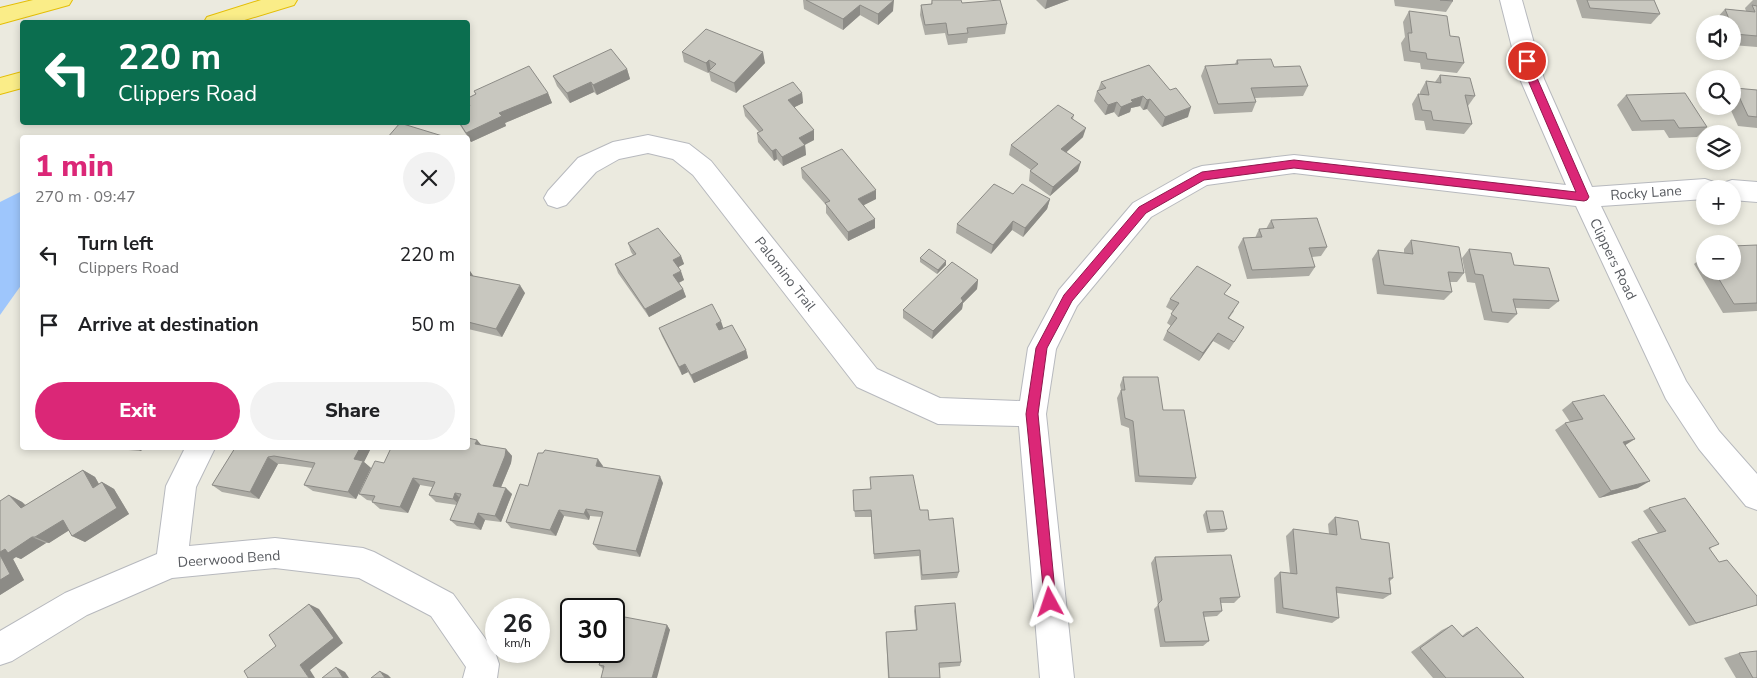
<!DOCTYPE html>
<html lang="en">
<head>
<meta charset="utf-8">
<style>
	body { margin:0; font-family:"Nunito Sans",sans-serif; background:#f2f2f2; color:#202124; height:100vh; display:flex; flex-direction:column; font-size:19px; white-space:nowrap }
	* { box-sizing:border-box; margin:0 }
	p { font-size:16px; color:#757577 }
	.icon { flex:none; width:28px; height:28px; fill:none; stroke:currentColor; stroke-width:2; stroke-linecap:round; stroke-linejoin:round }
	.map { position:relative; flex:1; overflow:hidden }
	.details { position:absolute; left:20px; top:135px; width:450px; height:315px; display:flex; flex-direction:column; background:#fff; border-radius:5px; box-shadow:0 2px 8px #0003 }
	.details>* { flex:none }
	.top-card { position:absolute; left:20px; top:20px; width:450px; height:105px; border-radius:5px; box-shadow:0 2px 8px #0003; background:#0b6e4f; color:#fff; overflow:hidden }
	.buttons { position:absolute; left:1696px; top:15px; display:grid; gap:10px }
	.buttons a { display:grid; place-items:center; width:45px; height:45px; border-radius:50%; background:#fff; box-shadow:0 2px 8px #0003; font-size:25px }
	.speed { position:absolute; left:485px; top:598px; display:flex; gap:10px; font-size:25px; font-weight:700; text-align:center }
	.speed>* { display:grid; place-content:center; width:65px; height:65px; border-radius:50%; background:#fff; box-shadow:0 2px 8px #0003; line-height:1 }
	.speed small { font-size:12px; font-weight:400 }
	.speed .limit { border:2px solid #111; border-radius:8px; background:#fff; color:#111 }
	.pin { position:absolute; display:grid; place-items:center; width:42px; height:42px; color:#fff; margin:-21px; border:2px solid #fff; border-radius:50%; box-shadow:0 1px 5px #0007 }
	.me { position:absolute; width:55px; margin:-28px; rotate:355deg; stroke-linejoin:round; filter:drop-shadow(0 0 4px #0008) }
	.turn { display:flex; align-items:center; gap:18px; height:105px; padding:0 15px; font-size:22px }
	.turn .icon { width:65px; height:65px; stroke-width:2.5 }
	.turn b { display:block; font-size:35px; line-height:42px }
	.round { display:grid; place-items:center; flex:none; width:52px; height:52px; border-radius:26px; background:#f2f2f2 }
	.summary { display:flex; align-items:center; justify-content:space-between; height:85px; padding:0 15px }
	h1 { font-size:30px; font-weight:800; line-height:38px; color:#db2777 }
	.action { display:flex; gap:10px; margin-top:auto; padding:10px 15px }
	.action a { flex:1; height:58px; border-radius:30px; background:#db2777; color:#fff; font-size:20px; font-weight:800; line-height:58px; text-align:center }
	.action a+a { background:#f2f2f2; color:#202124 }
	ul { padding:0; list-style:none }
	li { display:flex; align-items:center; gap:15px; height:70px; padding:0 15px }
	li div { flex:1 }
	li b { display:block; font-size:19px }
	li em { font-style:normal }
	.map>svg:first-child { display:block }
</style>
</head>
<body>
<div class="map">
<svg width="1757" height="678" viewBox="0 0 1757 678">
	<rect width="100%" height="100%" fill="#ebeadf"/>
	<!-- water -->
	<polygon fill="#9ec6fc" points="22,191 22,284 0,315 0,202"/>
	<g fill="none" stroke-linecap="round" stroke-linejoin="round">
		<!-- minor casing -->
		<g stroke="#b7b9be" stroke-width="2">
			<g id="minor">
				<polygon points="1500,0 1522,0 1544,79 1592,187 1705,179 1714,182 1717,189 1705,189 1705,199 1601,206 1686,381 1719,431 1757,474 1757,510 1746,506 1699,449 1666,399 1576,206 1294,173 1207,185 1151,217 1077,306 1056,349 1046,414 1074,678 1040,678 1019,426 938,424 857,387 693,175 673,159 648,153 619,159 596,172 566,205 557,208 548,205 544,198 548,191 578,158 613,142 648,135 689,144 711,161 877,369 940,398 1020,401 1028,348 1059,290 1133,203 1193,169 1202,166 1294,155 1566,185 1520,79"/>
				<polygon points="1732,180 1757,182 1757,202 1732,200 1732,189 1720,189 1723,183"/>
				<polygon points="185,448 215,448 196,487 189,546 275,538 363,548 374,552 453,594 495,652 499,664 497,678 463,678 466,667 431,616 359,578 275,568 172,578 87,615 12,661 0,665 0,631 65,593 157,554 166,486"/>
			</g>
		</g>
		<!-- motorway casing -->
		<g stroke="#e4be06" stroke-width="2">
			<g id="motorway">
				<polygon points="33,0 72,0 69,5 0,24 0,8"/>
				<polygon points="261,0 297,0 294,5 238,22 204,22 207,17"/>
				<polygon points="22,72 22,88 0,94 0,78"/>
			</g>
		</g>
		<!-- minor -->
		<use href="#minor" fill="#fff" fill-rule="evenodd"/>
		<!-- motorway -->
		<use href="#motorway" fill="#faed88" fill-rule="evenodd"/>
	</g>
	<!-- wall -->
	<g fill="#acaba4">
		<polygon points="803,0 893,0 893,11 878,25 860,15 843,30 804,9"/>
		<polygon points="932,0 962,3 1007,24 1005,34 968,38 967,43 948,45 945,33 925,35 920,15 921,5 931,4"/>
		<polygon points="1036,0 1069,0 1045,9"/>
		<polygon points="1394,0 1452,0 1453,1 1446,12 1395,6"/>
		<polygon points="1576,0 1654,0 1660,14 1651,24 1582,18"/>
		<polygon points="1753,0 1757,0 1757,47 1732,45 1732,24 1718,24 1716,19 1725,9 1746,11 1745,8"/>
		<polygon points="1409,11 1450,36 1464,63 1457,73 1421,69 1420,63 1404,61 1401,43 1405,37 1403,22"/>
		<polygon points="682,52 765,63 736,93 711,81 709,72 708,73 684,62"/>
		<polygon points="1237,60 1274,67 1308,86 1303,96 1255,98 1256,102 1252,112 1214,114 1201,76 1205,66 1235,64"/>
		<polygon points="1149,65 1188,117 1162,127 1147,109 1143,110 1140,106 1131,108 1130,112 1118,117 1114,112 1105,115 1094,101 1097,91 1098,90 1101,82"/>
		<polygon points="627,69 630,79 597,95 594,92 570,103 557,86 553,76"/>
		<polygon points="1440,75 1475,96 1468,106 1472,124 1464,134 1426,130 1424,121 1415,120 1412,104 1418,94 1420,94 1420,92 1426,81 1435,82"/>
		<polygon points="1735,88 1757,90 1757,128 1738,126 1729,106 1732,106 1732,91"/>
		<polygon points="474,91 548,93 552,103 505,123 506,126 471,142 458,122 468,122 469,106 468,104 468,98 476,95"/>
		<polygon points="802,93 803,103 794,107 814,140 805,145 806,155 783,166 777,159 774,161 758,142 757,133 759,132 745,116 743,106"/>
		<polygon points="1626,95 1707,127 1697,137 1669,138 1664,130 1632,131 1617,105"/>
		<polygon points="1074,115 1073,119 1083,137 1066,152 1078,171 1050,196 1029,181 1030,171 1031,170 1009,155 1011,145"/>
		<polygon points="801,168 876,199 864,205 875,228 848,241 826,213 826,205 802,178"/>
		<polygon points="1013,194 1050,199 1047,209 1023,237 1012,230 991,254 956,233 957,224"/>
		<polygon points="1271,220 1327,247 1321,256 1312,257 1315,267 1309,276 1247,279 1238,247 1243,238 1255,238 1259,229 1266,229"/>
		<polygon points="1411,240 1464,273 1457,282 1450,282 1452,292 1444,300 1377,294 1372,259 1378,250 1404,253 1404,249"/>
		<polygon points="628,243 681,256 684,264 678,267 684,280 679,283 683,289 686,297 649,317 618,273 615,264 633,255 631,252"/>
		<polygon points="1757,245 1757,311 1723,313 1694,264 1705,255 1705,271 1732,271"/>
		<polygon points="1469,249 1514,265 1559,301 1549,309 1515,308 1517,314 1508,323 1484,320 1475,283 1467,282 1462,258"/>
		<polygon points="920,258 946,261 946,265 937,274 920,262"/>
		<polygon points="468,268 473,276 525,293 502,337 468,329"/>
		<polygon points="978,280 977,289 963,303 962,309 932,339 903,318 903,310"/>
		<polygon points="1226,295 1234,311 1229,318 1244,327 1229,350 1213,341 1199,361 1163,340 1167,331 1171,326 1167,323 1173,311 1166,307 1170,299"/>
		<polygon points="659,328 723,329 746,350 748,358 694,383 688,372 682,375 662,336"/>
		<polygon points="1123,377 1163,410 1196,478 1192,485 1135,482 1129,428 1121,425 1117,398 1121,390 1120,385"/>
		<polygon points="1572,402 1625,445 1638,488 1599,498 1555,430 1565,423 1570,422 1562,410"/>
		<polygon points="477,440 481,445 506,449 512,456 511,463 501,487 512,494 501,522 485,520 481,530 457,526 450,520 457,505 436,502 429,495 432,487 420,485 408,513 380,509 372,502 373,501 367,500 359,494 384,463 468,448"/>
		<polygon points="101,448 143,448 141,451 103,448"/>
		<polygon points="235,448 371,448 364,462 371,468 356,499 313,491 304,485 313,468 283,464 278,464 259,499 222,492 212,485"/>
		<polygon points="603,466 602,467 663,483 640,557 598,550 593,544 602,517 590,516 589,520 564,516 556,536 511,528 506,522"/>
		<polygon points="83,470 95,477 99,484 102,482 114,489 129,514 85,542 72,536 69,530 49,543 46,543 21,559 16,557 13,559 24,580 0,595 0,501 9,495 22,502 26,505"/>
		<polygon points="853,490 920,510 929,520 959,572 957,578 921,580 919,556 874,559 871,517 855,517"/>
		<polygon points="1649,508 1712,548 1709,549 1719,562 1757,605 1689,626 1631,542 1638,539 1658,533 1643,511"/>
		<polygon points="1206,511 1227,529 1224,532 1207,533 1203,515"/>
		<polygon points="1335,517 1361,539 1393,578 1390,581 1391,594 1383,599 1337,593 1339,618 1332,623 1276,613 1274,578 1280,572 1290,573 1286,536 1293,529 1329,534 1328,524"/>
		<polygon points="1155,557 1240,597 1234,603 1221,603 1222,611 1217,616 1204,617 1209,641 1203,646 1160,647 1154,609 1158,605 1151,563"/>
		<polygon points="915,606 961,662 960,666 939,668 940,678 888,678 886,632 916,630 914,611"/>
		<polygon points="667,625 670,630 603,669 599,665 601,659 570,654 564,650 571,628 571,651 614,651"/>
		<polygon points="1452,625 1462,636 1467,632 1477,627 1524,678 1433,678 1411,652 1442,630"/>
		<polygon points="1739,653 1757,678 1736,678 1724,658"/>
	</g>
	<!-- shaded-wall -->
	<g fill="#8c8b86">
		<polygon points="894,0 893,11 878,25 878,14"/>
		<polygon points="1047,0 1069,0 1045,9"/>
		<polygon points="860,5 860,15 843,30 843,19"/>
		<polygon points="763,52 765,63 736,93 734,83"/>
		<polygon points="709,60 711,71 709,71 709,72 708,73 706,63"/>
		<polygon points="627,69 630,79 597,95 593,85"/>
		<polygon points="591,82 594,92 570,103 567,93"/>
		<polygon points="548,93 552,103 505,123 506,126 471,142 466,133 499,113"/>
		<polygon points="802,93 803,103 789,110 788,100"/>
		<polygon points="1143,96 1140,106 1131,108 1130,112 1118,117 1121,107 1131,100"/>
		<polygon points="1150,99 1147,109 1143,110 1147,100"/>
		<polygon points="1117,102 1114,112 1105,115 1108,105"/>
		<polygon points="1191,107 1188,117 1162,127 1165,117"/>
		<polygon points="1086,128 1083,137 1059,159 1061,149"/>
		<polygon points="814,130 814,140 800,147 799,138"/>
		<polygon points="805,145 806,155 783,166 782,157"/>
		<polygon points="776,149 777,159 774,161 772,151"/>
		<polygon points="1081,162 1078,171 1050,196 1053,187"/>
		<polygon points="876,190 876,199 858,208 858,199"/>
		<polygon points="1050,199 1047,209 1023,237 1025,228"/>
		<polygon points="875,219 875,228 848,241 848,232"/>
		<polygon points="1013,221 1012,230 991,254 993,245"/>
		<polygon points="681,256 684,264 675,269 673,260"/>
		<polygon points="946,261 946,265 937,274 938,270"/>
		<polygon points="468,268 474,277 468,280"/>
		<polygon points="681,271 684,280 676,284 673,275"/>
		<polygon points="978,280 977,289 963,303 962,309 932,339 933,331 961,298"/>
		<polygon points="520,285 525,293 502,337 496,329"/>
		<polygon points="683,289 686,297 649,317 645,309"/>
		<polygon points="721,321 724,330 718,332 716,324"/>
		<polygon points="1218,333 1213,341 1199,361 1203,353"/>
		<polygon points="746,350 748,358 694,383 691,375"/>
		<polygon points="685,364 688,372 682,375 679,367"/>
		<polygon points="1635,439 1624,446 1623,442"/>
		<polygon points="477,440 483,447 475,444"/>
		<polygon points="135,448 143,448 141,451"/>
		<polygon points="360,448 371,448 364,462 371,468 356,499 348,492 354,459"/>
		<polygon points="506,449 512,456 511,463 499,492 493,486"/>
		<polygon points="268,457 278,464 259,499 250,492"/>
		<polygon points="598,459 603,466 600,473 596,466"/>
		<polygon points="83,470 95,477 105,495 93,488"/>
		<polygon points="660,476 663,483 640,557 636,551"/>
		<polygon points="413,478 420,485 408,513 400,507"/>
		<polygon points="1650,481 1638,488 1599,498 1611,491"/>
		<polygon points="102,482 114,489 129,514 85,542 72,536"/>
		<polygon points="506,488 512,494 501,522 495,516"/>
		<polygon points="455,493 462,500 460,505 453,499"/>
		<polygon points="9,495 22,502 34,515 21,508"/>
		<polygon points="586,509 590,516 589,520 584,514"/>
		<polygon points="559,510 564,516 556,536 550,530"/>
		<polygon points="478,513 485,520 481,530 474,524"/>
		<polygon points="63,520 76,526 49,543 35,537"/>
		<polygon points="32,537 46,543 21,559 16,557 13,559 24,580 0,595 0,552 5,549"/>
		<polygon points="309,604 319,609 343,643 310,670 315,678 309,678 300,665"/>
		<polygon points="667,625 670,630 657,678 652,678"/>
		<polygon points="336,667 345,672 349,678 343,678"/>
		<polygon points="380,671 388,675 391,678 385,678"/>
	</g>
	<!-- building -->
	<g fill="#c8c7bf" stroke="#8c8b86">
		<polygon points="806,0 894,0 878,14 860,5 843,19"/>
		<polygon points="932,0 961,0 962,3 1000,0 1007,24 967,28 968,33 948,35 946,23 925,25 921,5 932,4"/>
		<polygon points="1440,0 1452,0 1453,1"/>
		<polygon points="1587,0 1654,0 1660,14 1590,8"/>
		<polygon points="1752,5 1757,6 1757,36 1735,34 1732,27 1732,24 1731,24 1725,9 1755,12"/>
		<polygon points="1409,11 1447,16 1450,36 1459,37 1464,63 1427,59 1426,53 1410,51 1408,33 1412,33"/>
		<polygon points="706,29 763,52 734,83 709,71 716,64 709,60 706,63 682,52"/>
		<polygon points="611,49 627,69 593,85 591,82 567,93 553,76"/>
		<polygon points="1271,59 1274,67 1300,66 1308,86 1251,88 1256,102 1218,104 1205,66 1238,64 1237,60"/>
		<polygon points="1149,65 1170,90 1176,88 1191,107 1165,117 1150,99 1147,100 1143,96 1131,100 1133,102 1121,107 1117,102 1108,105 1097,91 1106,88 1101,82"/>
		<polygon points="529,66 548,93 499,113 502,116 466,133 459,122 468,122 468,107 470,106 468,102 468,98 476,94 474,91"/>
		<polygon points="1440,75 1470,78 1475,96 1465,95 1472,124 1433,120 1431,111 1422,110 1418,94 1429,95 1426,81 1441,83"/>
		<polygon points="793,82 802,93 788,100 814,130 799,138 805,145 782,157 776,149 772,151 757,133 763,130 743,106"/>
		<polygon points="1735,88 1757,90 1757,117 1748,116"/>
		<polygon points="1685,93 1707,127 1679,128 1674,120 1641,121 1626,95"/>
		<polygon points="1058,105 1074,115 1071,118 1086,128 1061,149 1081,162 1053,187 1030,171 1038,164 1011,145"/>
		<polygon points="400,123 449,138 387,138"/>
		<polygon points="842,149 876,190 858,199 875,219 848,232 825,203 830,201 801,168"/>
		<polygon points="994,184 1013,194 1022,184 1050,199 1025,228 1013,221 993,245 957,224"/>
		<polygon points="1317,218 1327,247 1309,248 1315,267 1252,270 1243,238 1262,237 1259,229 1274,228 1271,220"/>
		<polygon points="658,228 681,256 673,260 681,271 673,275 683,289 645,309 615,264 636,254 628,243"/>
		<polygon points="1411,240 1459,247 1464,273 1448,272 1452,292 1384,285 1378,250 1413,254"/>
		<polygon points="1757,245 1757,303 1734,304 1714,271 1732,271 1732,246"/>
		<polygon points="929,249 946,261 938,270 920,258"/>
		<polygon points="1469,249 1511,253 1514,265 1549,268 1559,301 1513,299 1517,314 1492,312 1483,275 1475,274"/>
		<polygon points="952,262 978,280 961,298 963,301 933,331 903,310"/>
		<polygon points="1197,266 1231,285 1224,294 1239,302 1228,318 1244,327 1234,342 1218,333 1203,353 1167,331 1177,318 1171,314 1179,303 1170,299"/>
		<polygon points="468,275 520,285 496,329 468,322"/>
		<polygon points="712,304 721,321 716,324 719,330 732,325 746,350 691,375 685,364 679,367 659,328"/>
		<polygon points="1123,377 1158,377 1163,410 1184,410 1196,478 1139,476 1133,421 1125,418 1121,390 1125,390"/>
		<polygon points="1604,395 1635,439 1623,442 1650,481 1611,491 1565,423 1583,419 1572,402"/>
		<polygon points="468,438 477,440 475,444 506,449 505,456 493,486 506,488 495,516 478,513 474,524 450,520 461,494 455,493 453,499 429,495 435,482 413,478 400,507 372,502 375,496 359,494 375,461 384,463 391,448 468,448"/>
		<polygon points="235,448 360,448 354,459 363,461 348,492 304,485 315,463 274,456 268,457 250,492 212,485"/>
		<polygon points="545,450 598,459 596,466 660,476 636,551 593,544 603,512 586,509 584,514 559,510 550,530 506,522 520,484 528,486 538,453 543,453"/>
		<polygon points="83,470 93,488 102,482 117,508 72,536 63,520 35,537 32,537 8,553 5,549 0,552 0,501 9,495 21,508"/>
		<polygon points="913,475 920,510 928,510 929,520 953,518 959,572 922,575 920,550 874,554 871,510 854,511 853,490 871,489 870,477"/>
		<polygon points="1685,498 1719,544 1709,548 1719,562 1727,560 1757,596 1757,605 1696,623 1638,539 1666,531 1649,508"/>
		<polygon points="1206,511 1223,511 1227,529 1210,530"/>
		<polygon points="1335,517 1358,521 1361,539 1389,543 1393,578 1389,578 1391,594 1336,587 1339,618 1283,608 1280,572 1297,574 1293,529 1337,535"/>
		<polygon points="0,555 10,574 0,580"/>
		<polygon points="1231,555 1240,597 1220,598 1222,611 1203,612 1209,641 1165,642 1158,604 1162,600 1155,557"/>
		<polygon points="955,603 961,662 939,663 940,678 889,678 886,632 917,630 915,606"/>
		<polygon points="309,604 334,638 300,665 309,678 248,678 244,671 276,646 269,635"/>
		<polygon points="614,615 667,625 652,678 601,678 604,666 599,665 602,656 575,651 614,651"/>
		<polygon points="1452,625 1463,637 1477,627 1524,678 1446,678 1420,648"/>
		<polygon points="571,628 571,651 564,650"/>
		<polygon points="1757,651 1757,678 1753,678 1739,653"/>
		<polygon points="336,667 343,678 322,678"/>
		<polygon points="380,671 385,678 371,678"/>
	</g>
	<!-- route -->
	<polygon fill="#db2777" stroke="#8e194d" points="1527,58 1532,61 1537,78 1589,197 1587,200 1584,201 1294,168 1204,180 1146,213 1072,301 1047,348 1038,414 1056,602 1054,607 1050,609 1045,607 1026,414 1036,348 1064,295 1139,207 1202,172 1294,160 1576,192 1527,78 1523,61"/>
	<g text-anchor="middle" dominant-baseline="central" stroke-width="4" stroke-linejoin="round" paint-order="stroke">
		<!-- street labels -->
		<g font-size="14" fill="#585b60" stroke="#fff">
			<text transform="translate(1646 193) rotate(-4)">Rocky Lane</text>
			<text transform="translate(1613 259) rotate(64)">Clippers Road</text>
			<text transform="translate(785 274) rotate(52)">Palomino Trail</text>
			<text transform="translate(229 559) rotate(-4)">Deerwood Bend</text>
		</g>
	</g>
</svg>
<div class="buttons">
<a><svg class="icon" aria-label="sound" viewBox="0 0 24 24"><path d="M4 9h4l5-4v14l-5-4H4zM17 9q2 3 0 6"/></svg></a>
<a><svg class="icon" aria-label="search" viewBox="0 0 24 24"><circle cx="10" cy="10" r="6"/><path d="M15 15l6 6"/></svg></a>
<a><svg class="icon" aria-label="layers" viewBox="0 0 24 24"><path d="M12 4l9 5-9 5-9-5zM3 14l9 5 9-5"/></svg></a>
<a>+</a>
<a>−</a>
</div>
<div class="speed"><div>26<small>km/h</small></div><div class="limit">30</div></div>
<div class="pin" style="left:1527px;top:61px;background:#d93025"><svg class="icon" aria-label="arrive" viewBox="0 0 24 24"><path d="M6 21V4h12l-3 4 3 4H6"/></svg></div>
<svg class="me" style="left:1050px;top:602px" viewBox="-20 -20 40 40"><path d="M0-17L14 15 0 8-14 15z" fill="#db2777" stroke="#fff" stroke-width="4"/></svg>
<div class="top-card">
<div class="turn"><svg class="icon" aria-label="left" viewBox="0 0 24 24"><path d="M17 20v-9H6M10 6l-5 5 5 5"/></svg><div><b>220 m</b>Clippers Road</div></div>
</div>
<section class="details">
<div class="summary"><div><h1>1 min</h1><p>270 m · 09:47</p></div><a class="round"><svg class="icon" aria-label="close" viewBox="0 0 24 24"><path d="M6 6l12 12M18 6L6 18"/></svg></a></div>
<ul>
<li><svg class="icon" aria-label="left" viewBox="0 0 24 24"><path d="M17 20v-9H6M10 6l-5 5 5 5"/></svg><div><b>Turn left</b><p>Clippers Road</p></div><em>220 m</em></li>
<li><svg class="icon" aria-label="arrive" viewBox="0 0 24 24"><path d="M6 21V4h12l-3 4 3 4H6"/></svg><div><b>Arrive at destination</b></div><em>50 m</em></li>
</ul>
<div class="action"><a>Exit</a><a>Share</a></div>
</section>
</div>
</body>
</html>
